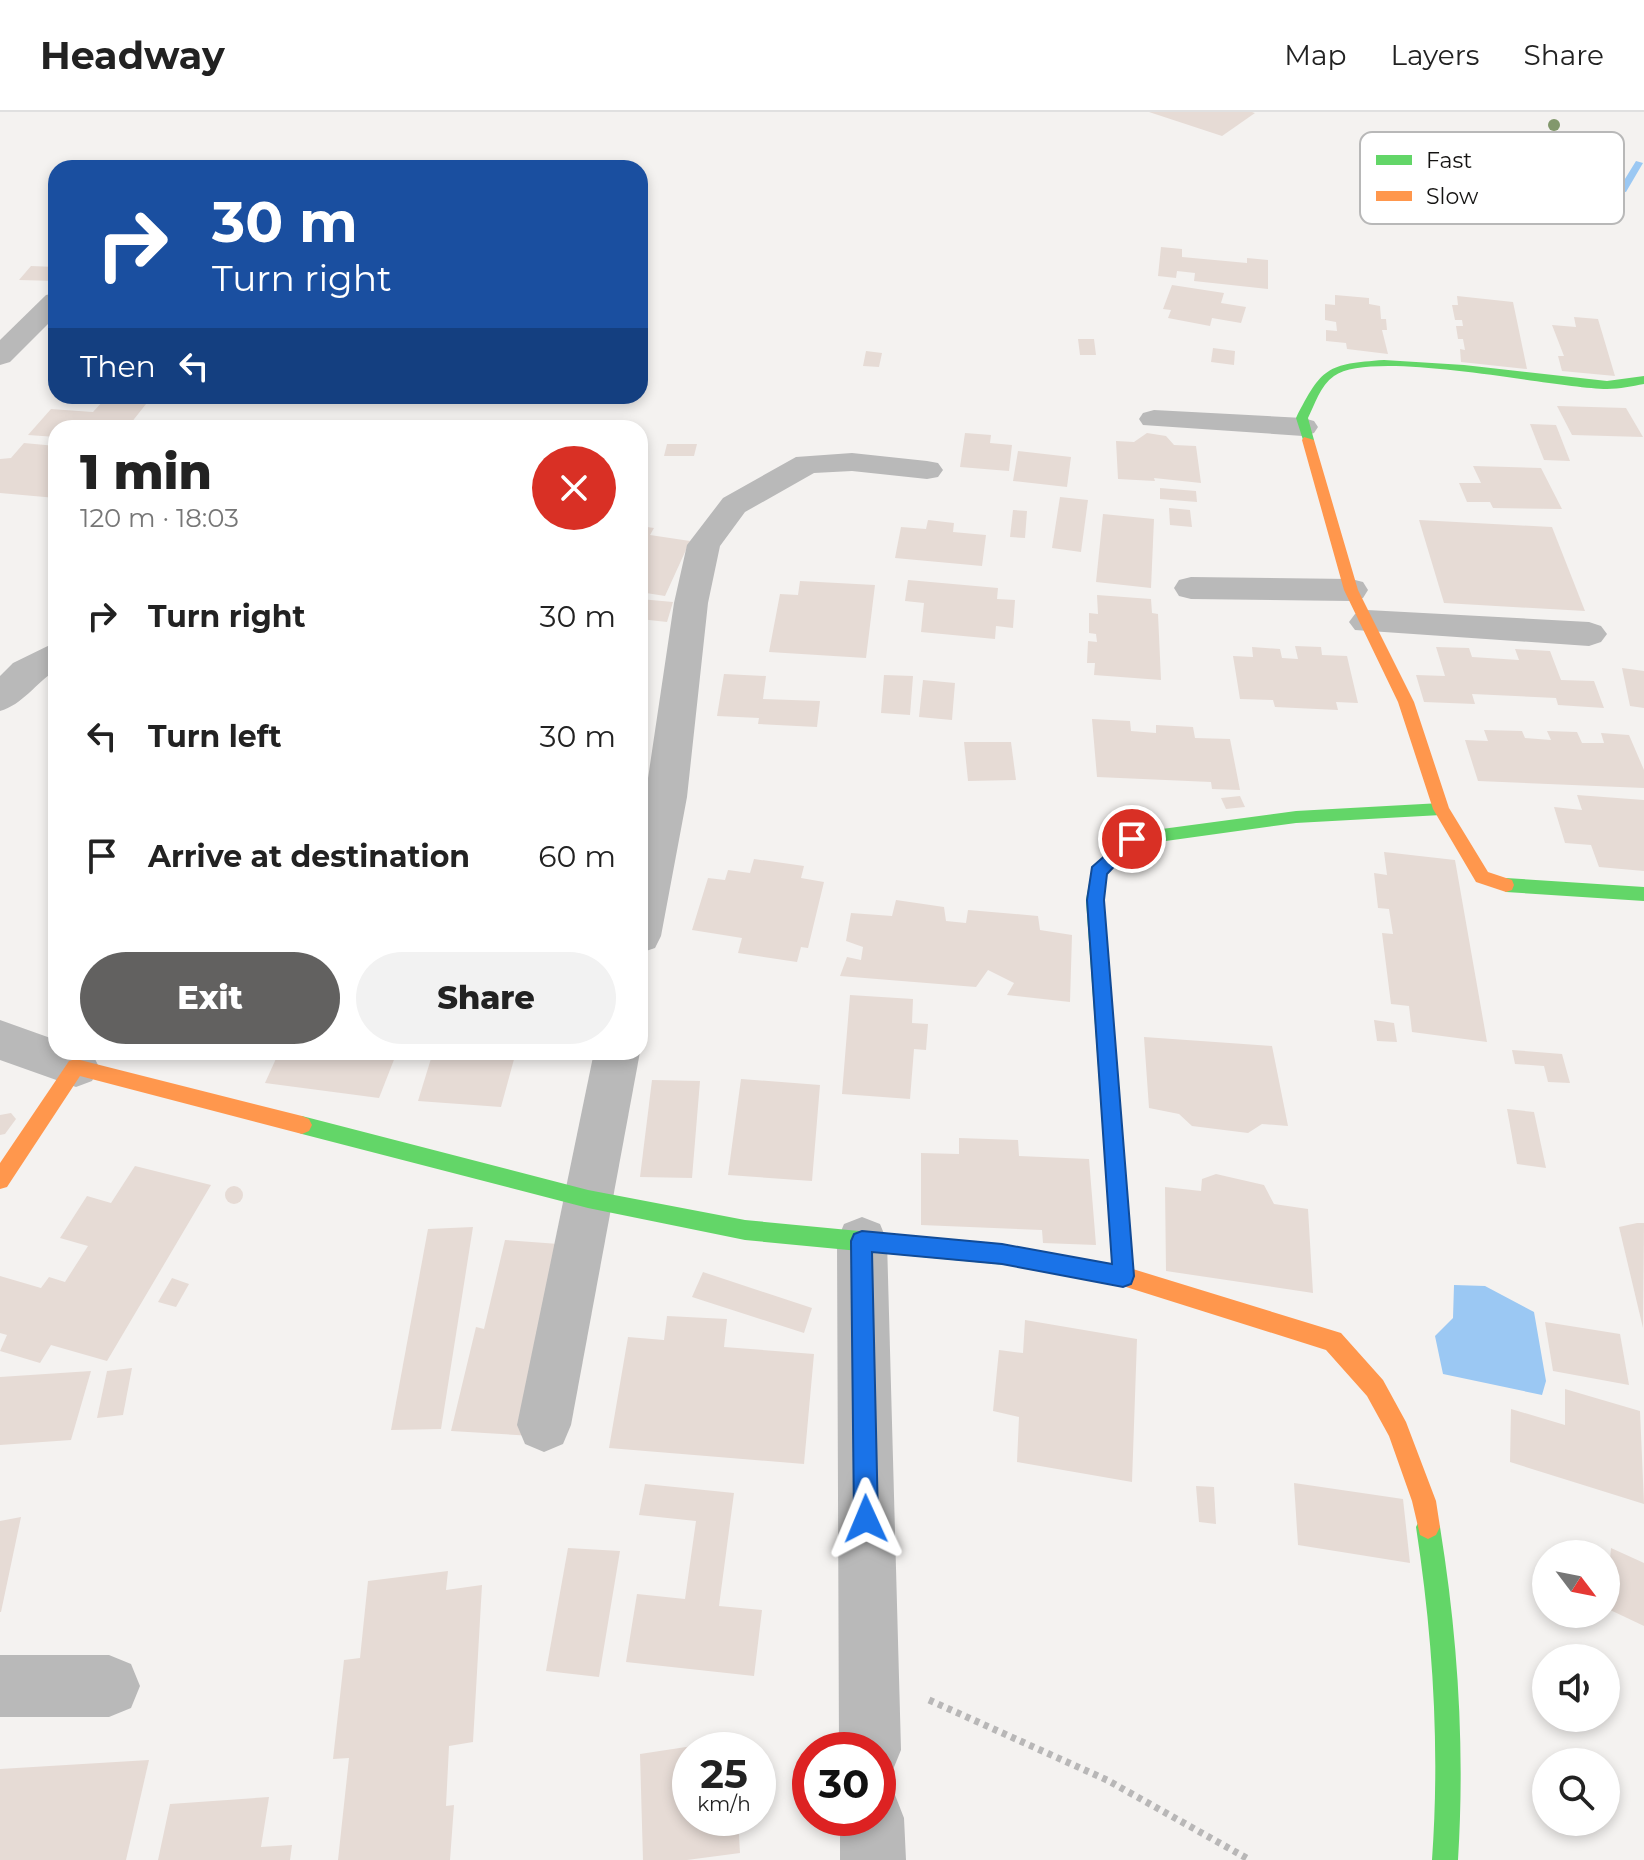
<!DOCTYPE html>
<html lang="en">
<head>
<meta charset="utf-8">
<style>
	body { margin:0; font-family:Montserrat,sans-serif; background:#f2f2f2; color:#222; height:100vh; display:flex; flex-direction:column; font-size:30px; white-space:nowrap }
	* { box-sizing:border-box; margin:0 }
	p { font-size:26px; color:#767676 }
	.icon { flex:none; width:44px; height:44px; fill:none; stroke:currentColor; stroke-width:2; stroke-linecap:round; stroke-linejoin:round }
	.map { position:relative; flex:1; overflow:hidden }
	.drawer { position:absolute; left:48px; top:308px; width:600px; height:640px; display:flex; flex-direction:column; background:#fff; border-radius:24px; box-shadow:0 4px 12px #0003 }
	.drawer>* { flex:none }
	.banner { position:absolute; left:48px; top:48px; width:600px; height:244px; border-radius:24px; box-shadow:0 4px 12px #0003; background:#1a4fa0; color:#fff; overflow:hidden }
	.needle { width:52px; rotate:122deg }
	.controls { position:absolute; left:1532px; top:1428px; display:grid; gap:16px }
	.controls a { display:grid; place-items:center; width:88px; height:88px; border-radius:50%; background:#fff; box-shadow:0 4px 12px #0003; font-size:40px }
	.speed { position:absolute; left:672px; top:1620px; display:flex; gap:16px; font-size:40px; font-weight:700; text-align:center }
	.speed>* { display:grid; place-content:center; width:104px; height:104px; border-radius:50%; background:#fff; box-shadow:0 4px 12px #0003; line-height:1 }
	.speed small { font-size:20px; font-weight:400 }
	.speed .limit { border:12px solid #d22; background:#fff; color:#111 }
	.pin { position:absolute; display:grid; place-items:center; width:68px; height:68px; color:#fff; margin:-34px; border:4px solid #fff; border-radius:50%; box-shadow:0 2px 8px #0007 }
	.me { position:absolute; width:88px; margin:-44px; rotate:359deg; stroke-linejoin:round; filter:drop-shadow(0 0 6px #0008) }
	.turn { display:flex; align-items:center; gap:28px; height:168px; padding:0 32px; font-size:36px }
	.turn .icon { width:104px; height:104px; stroke-width:2.5 }
	.turn b { display:block; font-size:56px; line-height:68px }
	.then { display:flex; align-items:center; height:76px; padding:0 32px; background:#0003; gap:16px; font-size:30px }
	.round { display:grid; place-items:center; flex:none; width:84px; height:84px; border-radius:42px; background:#f2f2f2 }
	.headline { display:flex; align-items:center; justify-content:space-between; height:136px; padding:0 32px }
	h1 { font-size:48px; font-weight:800; line-height:60px }
	.button { display:flex; gap:16px; margin-top:auto; padding:16px 32px }
	.button a { flex:1; height:92px; border-radius:48px; background:#626160; color:#fff; font-size:32px; font-weight:800; line-height:92px; text-align:center }
	.button a+a { background:#f2f2f2; color:#222 }
	ul { padding:0; list-style:none }
	li { display:flex; align-items:center; gap:24px; height:120px; padding:0 32px }
	li div { flex:1 }
	li b { display:block; font-size:30px }
	li em { font-style:normal }
	header { display:flex; align-items:center; gap:48px; box-sizing:border-box; height:112px; padding:0 40px; background:#fff; border-bottom:2px solid #e0e0e0 }
	header strong { font-size:38px }
	nav { display:flex; gap:44px; margin-inline-start:auto; font-size:28px }
	.map>svg:first-child { display:block }
</style>
</head>
<body>
<header>
<strong>Headway</strong>
<nav><a>Map</a><a>Layers</a><a>Share</a></nav>
</header>
<div class="map">
<svg width="1644" height="1748" viewBox="0 0 1644 1748">
	<rect width="100%" height="100%" fill="#f4f2f0"/>
	<!-- water -->
	<polygon fill="#9bc8f3" points="1454,1173 1485,1174 1534,1200 1546,1269 1542,1283 1443,1262 1435,1224 1453,1206"/>
	<g fill="none" stroke-linecap="round" stroke-linejoin="round">
		<!-- stream -->
		<polygon fill="#9bc8f3" fill-rule="evenodd" points="1462,46 1513,48 1570,69 1620,75 1636,49 1643,51 1626,80 1572,74 1565,88 1517,102 1409,93 1409,89 1412,88 1517,96 1558,84 1564,72 1512,54 1465,51 1462,50"/>
	</g>
	<!-- building -->
	<g fill="#e6dbd5">
		<polygon points="1149,0 1252,0 1255,1 1222,24"/>
		<polygon points="1161,135 1182,137 1182,145 1247,151 1247,146 1268,148 1268,177 1194,169 1195,161 1177,159 1176,166 1158,164"/>
		<polygon points="31,154 56,155 56,169 19,168"/>
		<polygon points="1172,173 1224,181 1221,191 1246,195 1241,211 1212,206 1210,214 1168,206 1171,198 1163,197"/>
		<polygon points="1335,183 1369,186 1369,192 1380,194 1381,207 1386,207 1387,218 1382,218 1388,242 1347,237 1346,231 1326,229 1326,218 1337,219 1336,210 1325,208 1325,192 1335,193"/>
		<polygon points="1457,184 1513,190 1527,257 1461,250 1460,237 1465,238 1463,227 1458,227 1456,214 1463,214 1462,208 1455,208 1452,193 1458,193"/>
		<polygon points="1574,205 1598,207 1615,264 1562,259 1558,244 1564,244 1552,213 1576,215"/>
		<polygon points="1078,227 1094,227 1096,243 1080,243"/>
		<polygon points="1213,236 1235,239 1234,253 1211,250"/>
		<polygon points="866,239 882,241 879,255 863,254"/>
		<polygon points="125,285 150,287 127,316 56,316 56,325 28,323 51,297 93,300 104,288 122,289"/>
		<polygon points="1557,294 1626,296 1643,325 1572,323"/>
		<polygon points="1530,312 1556,313 1570,349 1544,348"/>
		<polygon points="965,321 991,323 990,331 1012,333 1009,359 960,355"/>
		<polygon points="1147,321 1166,324 1174,333 1196,334 1201,371 1154,366 1155,369 1118,367 1116,329 1134,330"/>
		<polygon points="24,331 56,334 56,386 0,381 0,347 11,346"/>
		<polygon points="667,332 697,332 694,344 664,344"/>
		<polygon points="1018,339 1071,345 1067,375 1013,369"/>
		<polygon points="1473,354 1541,356 1562,397 1493,396 1490,390 1467,390 1459,371 1481,371"/>
		<polygon points="1160,376 1196,379 1197,390 1160,387"/>
		<polygon points="1060,385 1088,388 1081,440 1052,436"/>
		<polygon points="1169,396 1190,398 1192,415 1170,413"/>
		<polygon points="1013,398 1027,399 1025,426 1010,425"/>
		<polygon points="1103,402 1154,407 1151,476 1096,470"/>
		<polygon points="928,408 954,411 953,420 986,423 982,454 895,446 901,415 926,417"/>
		<polygon points="1419,408 1552,415 1585,499 1444,491"/>
		<polygon points="640,414 654,416 650,423 690,429 665,484 640,480"/>
		<polygon points="908,468 998,476 997,487 1015,488 1013,516 996,514 995,527 921,520 924,491 905,489"/>
		<polygon points="800,469 875,473 866,546 769,540 780,482 798,483"/>
		<polygon points="1097,483 1151,487 1152,501 1158,502 1161,568 1094,563 1095,551 1087,551 1088,529 1097,530 1096,522 1089,521 1089,501 1098,502"/>
		<polygon points="640,487 673,490 667,510 640,507"/>
		<polygon points="1295,534 1321,535 1322,543 1347,544 1358,591 1336,590 1338,598 1275,595 1273,588 1240,587 1233,544 1253,545 1252,535 1280,537 1282,546 1298,547"/>
		<polygon points="1436,535 1469,536 1472,545 1519,548 1515,537 1550,539 1561,568 1594,569 1604,596 1558,593 1556,586 1472,582 1475,592 1424,590 1416,563 1445,564"/>
		<polygon points="1622,556 1644,559 1644,596 1630,594"/>
		<polygon points="724,562 766,564 763,587 820,589 817,615 758,612 759,606 717,604"/>
		<polygon points="884,563 913,564 910,603 881,601"/>
		<polygon points="923,568 955,571 952,608 919,605"/>
		<polygon points="1092,607 1130,609 1131,619 1156,621 1156,613 1193,615 1195,626 1230,627 1240,678 1212,677 1211,670 1097,665"/>
		<polygon points="1484,618 1522,619 1525,626 1551,628 1547,619 1577,620 1582,631 1604,631 1601,621 1629,623 1644,658 1644,676 1478,669 1465,628 1488,629"/>
		<polygon points="964,630 1011,630 1016,668 968,669"/>
		<polygon points="1577,683 1644,688 1644,759 1599,755 1591,733 1565,731 1554,695 1582,698"/>
		<polygon points="1240,684 1245,695 1226,697 1221,686"/>
		<polygon points="1384,740 1455,748 1487,930 1412,920 1409,894 1391,892 1382,821 1393,822 1389,797 1378,796 1374,761 1387,763"/>
		<polygon points="754,747 804,754 801,766 824,770 808,836 801,835 797,850 738,841 742,826 692,818 708,766 725,768 728,758 750,761"/>
		<polygon points="896,788 944,795 946,809 966,811 968,798 1038,804 1040,818 1072,823 1070,890 1007,883 1014,871 988,858 976,875 840,864 847,845 861,848 863,835 846,829 851,801 892,804"/>
		<polygon points="850,883 913,887 912,911 928,912 926,938 914,937 910,987 842,982"/>
		<polygon points="1374,908 1394,911 1397,930 1377,929"/>
		<polygon points="1144,925 1272,934 1288,1014 1262,1012 1248,1021 1192,1014 1179,1002 1149,996"/>
		<polygon points="1512,938 1562,942 1570,971 1548,970 1544,954 1515,952"/>
		<polygon points="279,940 397,940 379,986 265,971"/>
		<polygon points="433,940 516,940 501,995 418,989"/>
		<polygon points="741,967 820,973 812,1069 728,1063"/>
		<polygon points="652,968 700,969 692,1066 640,1065"/>
		<polygon points="1507,997 1534,1000 1546,1056 1517,1052"/>
		<polygon points="11,1001 16,1007 5,1022 0,1023 0,1003"/>
		<polygon points="959,1026 1018,1028 1019,1044 1089,1047 1096,1133 1043,1131 1042,1118 921,1113 921,1041 959,1042"/>
		<polygon points="135,1054 211,1073 107,1249 51,1233 40,1251 0,1239 7,1223 0,1221 0,1164 41,1176 49,1165 65,1170 88,1134 60,1126 87,1084 111,1091"/>
		<polygon points="1216,1062 1264,1073 1274,1092 1308,1097 1313,1181 1166,1159 1165,1075 1201,1079 1202,1067"/>
		<circle cx="234" cy="1083" r="9"/>
		<polygon points="1637,1111 1644,1111 1643,1216 1619,1115"/>
		<polygon points="473,1115 441,1317 391,1318 428,1117"/>
		<polygon points="505,1128 572,1133 533,1324 451,1319 476,1215 484,1217"/>
		<polygon points="703,1160 812,1196 804,1221 692,1185"/>
		<polygon points="172,1166 189,1172 176,1195 158,1190"/>
		<polygon points="667,1204 727,1207 724,1235 814,1242 804,1352 609,1336 628,1225 664,1228"/>
		<polygon points="1025,1208 1137,1227 1132,1370 1017,1350 1019,1305 993,1299 999,1238 1023,1241"/>
		<polygon points="1545,1210 1620,1222 1629,1273 1553,1259"/>
		<polygon points="132,1256 123,1303 97,1306 107,1259"/>
		<polygon points="91,1259 71,1328 0,1333 0,1265"/>
		<polygon points="1565,1277 1640,1299 1644,1392 1510,1350 1511,1297 1565,1313"/>
		<polygon points="1294,1371 1403,1387 1410,1451 1298,1433"/>
		<polygon points="645,1372 734,1381 719,1494 762,1498 754,1564 626,1550 637,1482 685,1487 696,1409 639,1403"/>
		<polygon points="1196,1374 1214,1375 1216,1412 1199,1410"/>
		<polygon points="21,1405 1,1500 0,1500 0,1409"/>
		<polygon points="568,1436 620,1439 599,1565 546,1559"/>
		<polygon points="1611,1436 1644,1451 1644,1514 1606,1496"/>
		<polygon points="448,1459 446,1478 482,1473 473,1630 449,1634 446,1694 454,1693 450,1748 338,1748 349,1646 333,1647 344,1548 360,1546 368,1469"/>
		<polygon points="732,1628 733,1638 690,1638 690,1706 738,1706 740,1741 687,1748 643,1748 640,1642"/>
		<polygon points="149,1648 126,1748 0,1748 0,1657"/>
		<polygon points="269,1685 261,1735 292,1733 290,1748 158,1748 170,1692"/>
	</g>
	<g fill="none" stroke-linecap="round" stroke-linejoin="round">
		<!-- path -->
		<polyline stroke="#b8b7b7" stroke-width="7" stroke-dasharray="5 5" stroke-linecap="butt" points="929,1588 1107,1668 1250,1748"/>
		<!-- street -->
		<g fill="#b9b9b9" fill-rule="evenodd">
			<polygon points="56,181 56,204 10,250 0,253 0,228 46,183"/>
			<polygon points="1154,298 1303,306 1314,309 1318,315 1314,321 1303,324 1143,313 1139,307 1143,301"/>
			<polygon points="852,341 927,349 938,351 943,358 938,365 927,367 852,359 814,361 745,400 720,434 708,491 687,685 661,824 655,836 640,841 640,720 674,491 687,433 723,386 796,345"/>
			<polygon points="1191,465 1351,467 1363,470 1368,478 1363,486 1351,489 1191,487 1179,484 1174,476 1179,468"/>
			<polygon points="1367,498 1589,510 1601,514 1607,522 1601,530 1589,534 1355,518 1349,510 1355,502"/>
			<path d="M 56,530 L 56,558 C 36,571 22,593 0,599 L 0,564 L 13,551 Z"/>
			<polygon points="0,908 56,928 56,940 92,941 99,955 92,969 76,975 0,948"/>
			<polygon points="594,940 640,940 571,1313 563,1332 544,1340 525,1332 517,1313"/>
			<polygon points="862,1105 880,1112 887,1129 901,1638 892,1660 878,1666 878,1638 839,1638 837,1129 844,1112"/>
			<polygon points="0,1543 109,1543 131,1552 140,1574 131,1596 109,1605 0,1605"/>
			<polygon points="878,1676 895,1683 904,1706 906,1748 840,1748 840,1706 878,1706"/>
		</g>
		<!-- fast -->
		<g fill="#63d668" fill-rule="evenodd">
			<path d="M 1384,248 L 1464,253 L 1607,269 L 1644,264 L 1644,272 C 1632,274 1620,277 1607,277 C 1552,276 1374,236 1334,264 C 1320,274 1315,292 1308,306 L 1314,328 L 1304,331 L 1296,306 C 1322,255 1327,252 1384,248 Z"/>
			<polygon points="1441,691 1449,697 1441,703 1296,711 1137,733 1106,763 1104,788 1133,1164 1130,1171 1123,1174 1116,1171 1113,1164 1086,788 1092,755 1126,723 1132,721 1296,699"/>
			<polygon points="1506,766 1644,775 1644,789 1506,780 1498,773"/>
			<polygon points="302,1004 588,1078 745,1108 1006,1133 1013,1136 1016,1143 1013,1150 1006,1153 745,1128 588,1096 302,1022 295,1019 292,1013 295,1007"/>
			<path d="M 1428,1403 L 1436,1407 L 1440,1415 C 1458,1526 1465,1635 1458,1748 L 1432,1748 C 1440,1636 1433,1526 1416,1415 L 1420,1407 Z"/>
		</g>
		<!-- slow -->
		<g fill="#ff974d" fill-rule="evenodd">
			<polygon points="1304,325 1314,328 1358,478 1414,590 1449,696 1488,760 1512,768 1514,773 1512,778 1506,780 1476,770 1433,697 1398,590 1344,478 1302,328"/>
			<polygon points="76,947 302,1004 309,1007 312,1013 309,1019 302,1022 80,964 7,1075 0,1077 0,1051 69,949"/>
			<polygon points="1006,1133 1123,1154 1341,1221 1383,1268 1406,1310 1436,1389 1440,1415 1436,1423 1428,1427 1420,1423 1412,1389 1389,1324 1367,1284 1326,1238 1123,1174 1006,1153 999,1150 996,1143 999,1136"/>
		</g>
	</g>
	<!-- trees -->
	<circle fill="#82986c" cx="1554" cy="13" r="6"/>
	<!-- route -->
	<polygon fill="#1a73e8" stroke="#114b97" stroke-width="2" points="1132,720 1140,727 1107,762 1104,788 1134,1164 1131,1172 1123,1175 1002,1152 872,1140 878,1407 874,1415 866,1418 857,1415 854,1407 851,1129 854,1122 862,1119 1002,1132 1112,1152 1087,788 1092,755"/>
	<!-- legend -->
	<rect x="1360" y="20" width="264" height="92" rx="12" fill="#fff" stroke="#b8b8b8" stroke-width="2"/>
	<rect x="1376" y="43" width="36" height="10" fill="#63d668"/>
	<rect x="1376" y="79" width="36" height="10" fill="#ff974d"/>
	<g font-size="22" fill="#141312">
		<text x="1426" y="56">Fast</text>
		<text x="1426" y="92">Slow</text>
	</g>
</svg>
<div class="controls">
<a><svg class="needle" viewBox="-14 -14 28 28"><path d="M0-13l5 13h-10z" fill="#e53935"/><path d="M0 13l5-13h-10z" fill="#767676"/></svg></a>
<a><svg class="icon" aria-label="sound" viewBox="0 0 24 24"><path d="M4 9h4l5-4v14l-5-4H4zM17 9q2 3 0 6"/></svg></a>
<a><svg class="icon" aria-label="search" viewBox="0 0 24 24"><circle cx="10" cy="10" r="6"/><path d="M15 15l6 6"/></svg></a>
</div>
<div class="speed"><div>25<small>km/h</small></div><div class="limit">30</div></div>
<div class="pin" style="left:1132px;top:727px;background:#d93025"><svg class="icon" aria-label="arrive" viewBox="0 0 24 24"><path d="M6 21V4h12l-3 4 3 4H6"/></svg></div>
<svg class="me" style="left:866px;top:1407px" viewBox="-20 -20 40 40"><path d="M0-17L14 15 0 8-14 15z" fill="#1a73e8" stroke="#fff" stroke-width="4"/></svg>
<div class="banner">
<div class="turn"><svg class="icon" aria-label="right" viewBox="0 0 24 24"><path d="M7 20v-9h11M14 6l5 5-5 5"/></svg><div><b>30 m</b>Turn right</div></div>
<div class="then">Then<svg class="icon" aria-label="left" viewBox="0 0 24 24"><path d="M17 20v-9H6M10 6l-5 5 5 5"/></svg></div>
</div>
<section class="drawer">
<div class="headline"><div><h1>1 min</h1><p>120 m · 18:03</p></div><a class="round" style="background:#d93025;color:#fff"><svg class="icon" aria-label="close" viewBox="0 0 24 24"><path d="M6 6l12 12M18 6L6 18"/></svg></a></div>
<ul>
<li><svg class="icon" aria-label="right" viewBox="0 0 24 24"><path d="M7 20v-9h11M14 6l5 5-5 5"/></svg><div><b>Turn right</b></div><em>30 m</em></li>
<li><svg class="icon" aria-label="left" viewBox="0 0 24 24"><path d="M17 20v-9H6M10 6l-5 5 5 5"/></svg><div><b>Turn left</b></div><em>30 m</em></li>
<li><svg class="icon" aria-label="arrive" viewBox="0 0 24 24"><path d="M6 21V4h12l-3 4 3 4H6"/></svg><div><b>Arrive at destination</b></div><em>60 m</em></li>
</ul>
<div class="button"><a>Exit</a><a>Share</a></div>
</section>
</div>
</body>
</html>
